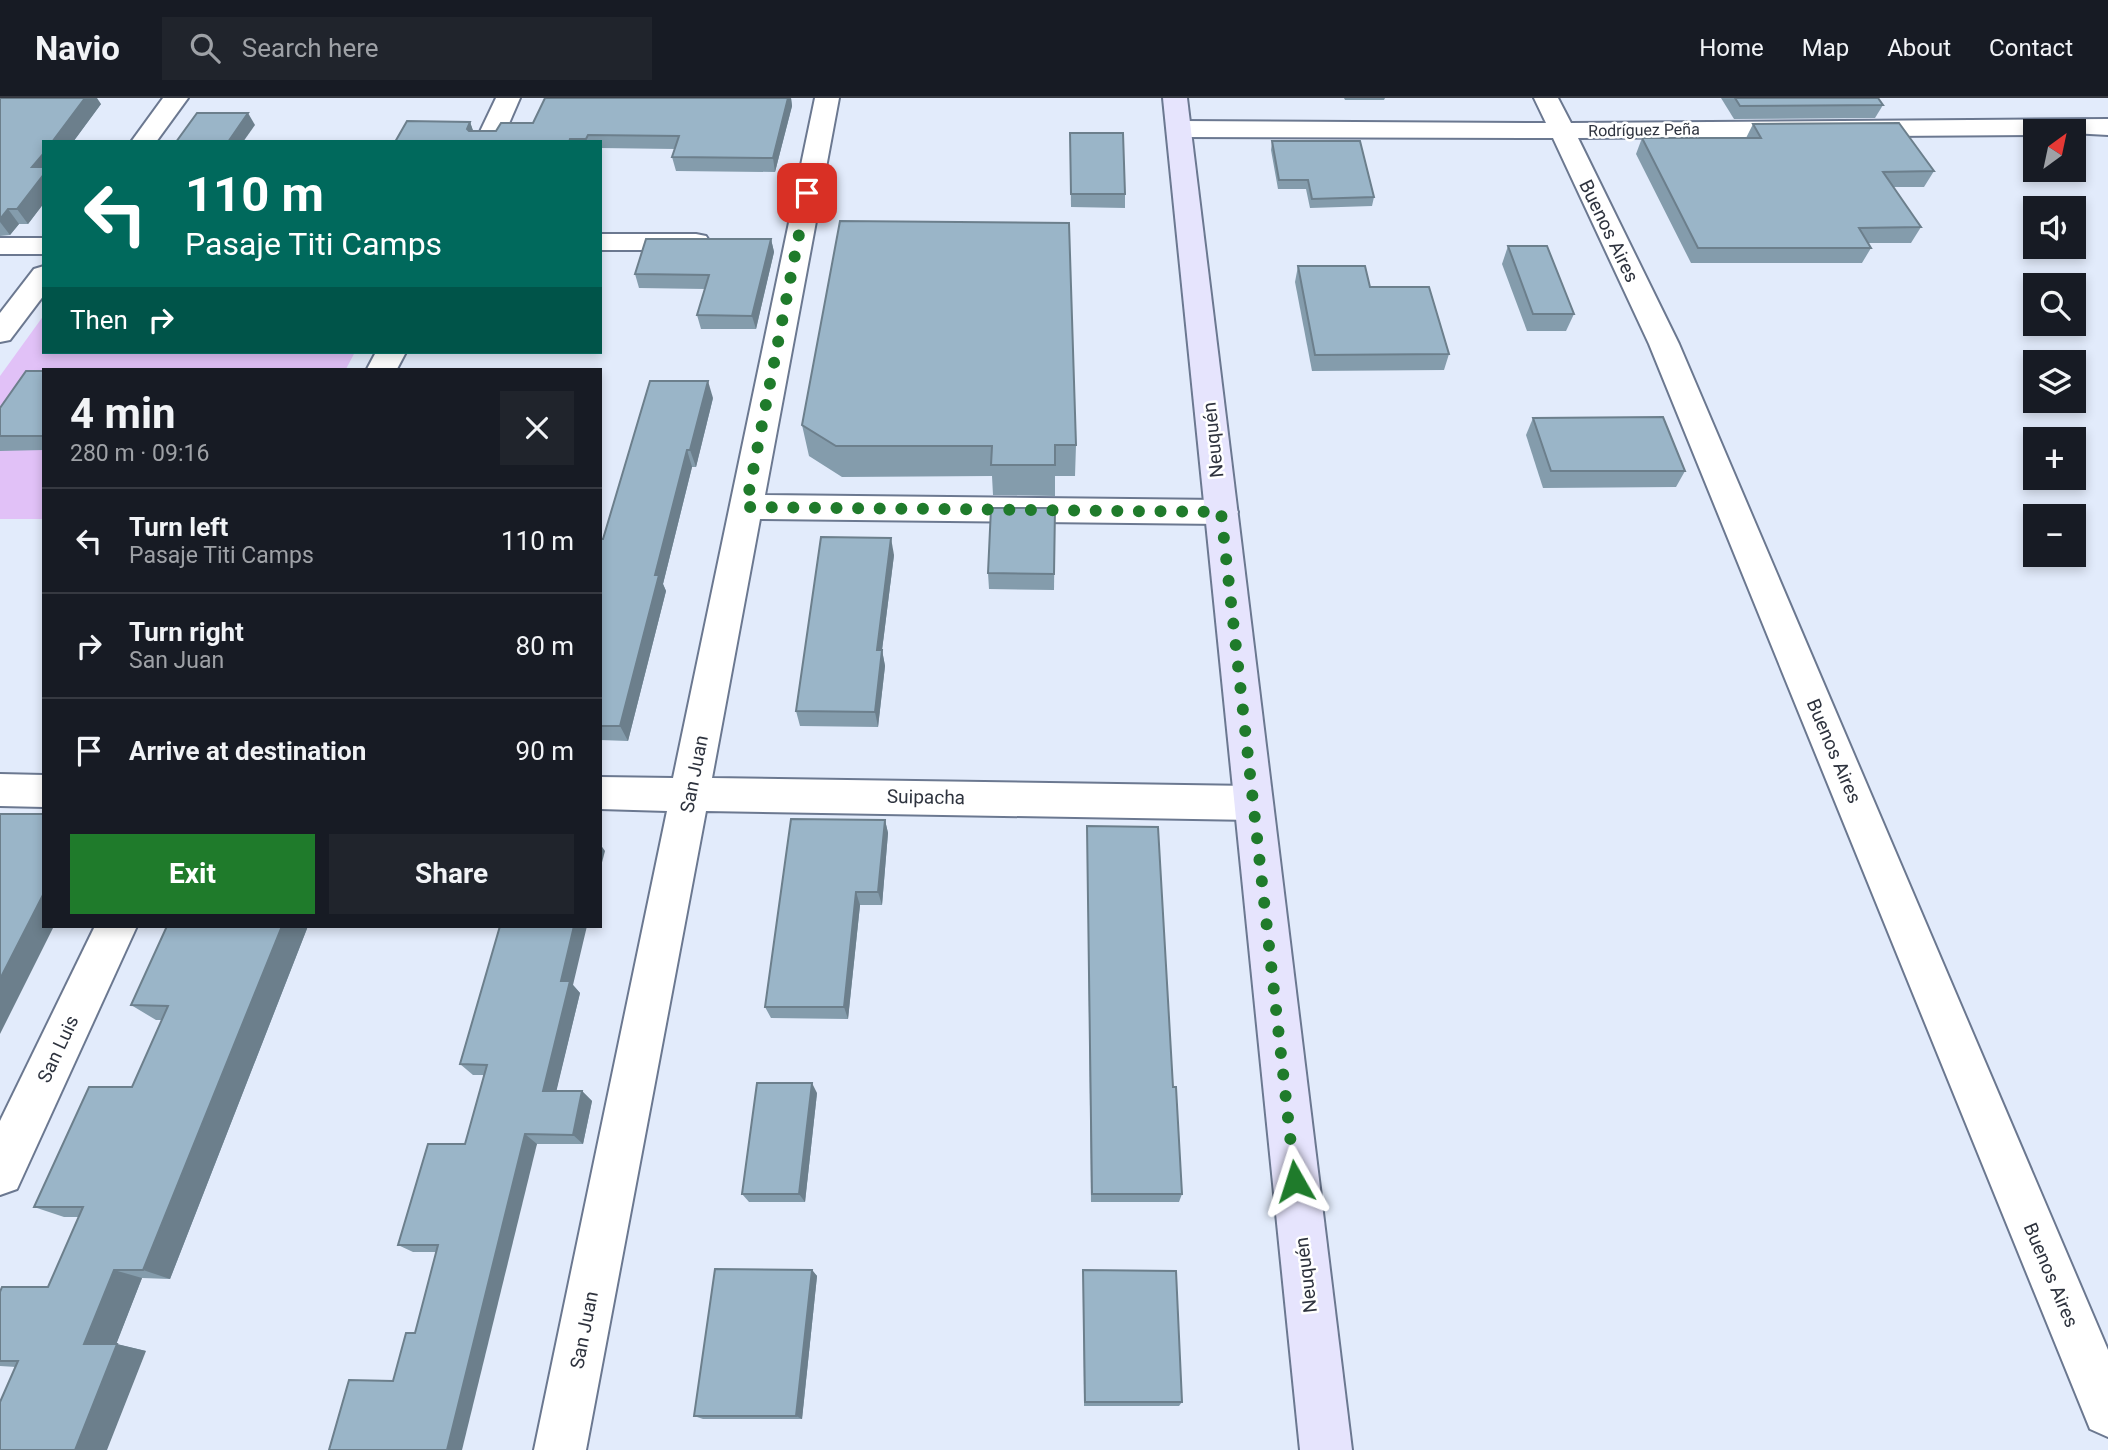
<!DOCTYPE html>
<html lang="en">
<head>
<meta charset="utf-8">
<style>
	body { margin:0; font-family:Roboto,sans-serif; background:#20242c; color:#f1f3f6; height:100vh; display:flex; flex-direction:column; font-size:26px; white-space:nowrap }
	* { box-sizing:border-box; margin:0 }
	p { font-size:23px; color:#9ea1a6 }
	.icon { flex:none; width:38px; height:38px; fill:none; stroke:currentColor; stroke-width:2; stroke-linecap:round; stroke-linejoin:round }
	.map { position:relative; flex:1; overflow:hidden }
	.sheet { position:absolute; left:42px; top:270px; width:560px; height:560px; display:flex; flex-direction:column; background:#171b24; border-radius:0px; box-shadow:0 4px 10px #0003 }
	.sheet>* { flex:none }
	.top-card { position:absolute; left:42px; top:42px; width:560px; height:214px; border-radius:0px; box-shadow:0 4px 10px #0003; background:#00695c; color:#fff; overflow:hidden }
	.needle { width:46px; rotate:33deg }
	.tools { position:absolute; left:2023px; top:21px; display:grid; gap:14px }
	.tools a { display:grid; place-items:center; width:63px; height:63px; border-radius:0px; background:#171b24; box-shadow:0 4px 10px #0003; font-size:35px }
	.pin { position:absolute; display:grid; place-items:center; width:60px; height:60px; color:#fff; margin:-30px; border-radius:14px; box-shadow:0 4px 10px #0006 }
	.me { position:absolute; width:77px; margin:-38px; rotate:354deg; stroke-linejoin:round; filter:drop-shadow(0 0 5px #0008) }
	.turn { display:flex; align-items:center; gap:24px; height:147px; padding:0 28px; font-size:32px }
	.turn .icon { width:91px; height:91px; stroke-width:2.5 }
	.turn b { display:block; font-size:49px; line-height:60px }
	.then { display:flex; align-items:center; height:66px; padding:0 28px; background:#0003; gap:14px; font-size:26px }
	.round { display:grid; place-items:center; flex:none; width:74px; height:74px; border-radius:0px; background:#20242c }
	.head { display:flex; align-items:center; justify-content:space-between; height:119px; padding:0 28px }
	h1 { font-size:42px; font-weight:700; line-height:52px }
	.action { display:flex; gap:14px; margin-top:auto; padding:14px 28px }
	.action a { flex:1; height:80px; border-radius:0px; background:#1f7b2b; color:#fff; font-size:28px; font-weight:700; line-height:80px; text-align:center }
	.action a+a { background:#20242c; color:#f1f3f6 }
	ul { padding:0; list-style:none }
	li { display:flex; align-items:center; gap:21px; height:105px; padding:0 28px; border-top:2px solid #363941 }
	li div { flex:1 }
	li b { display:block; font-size:26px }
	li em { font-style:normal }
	header { display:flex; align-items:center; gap:42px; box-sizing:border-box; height:98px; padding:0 35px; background:#171b24; border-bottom:2px solid #363941 }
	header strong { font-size:33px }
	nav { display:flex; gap:38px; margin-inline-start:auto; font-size:24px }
	.search { width:490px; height:63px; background:#20242c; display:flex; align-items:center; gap:18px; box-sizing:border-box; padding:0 24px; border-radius:0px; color:#9ea1a6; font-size:26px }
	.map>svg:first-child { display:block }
</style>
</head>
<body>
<header>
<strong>Navio</strong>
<div class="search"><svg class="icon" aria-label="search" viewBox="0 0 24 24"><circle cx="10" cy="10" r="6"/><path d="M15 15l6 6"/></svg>Search here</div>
<nav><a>Home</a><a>Map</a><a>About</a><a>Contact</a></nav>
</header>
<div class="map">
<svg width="2108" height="1352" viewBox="0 0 2108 1352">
	<rect width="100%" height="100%" fill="#e2ebfb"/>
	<!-- green -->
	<polygon fill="#e1c1f7" points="44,217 44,254 355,254 346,271 44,271 44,421 0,421 0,278"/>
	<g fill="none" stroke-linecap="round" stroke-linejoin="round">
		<!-- street casing -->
		<g stroke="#6b7890" stroke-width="4">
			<g id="street">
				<polygon points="163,0 188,0 156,44 131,44"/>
				<polygon points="496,0 520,0 501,44 475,44"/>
				<polygon points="815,0 839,0 765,397 1221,402 1233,406 1238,414 1233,422 1221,426 760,421 712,680 1252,688 1266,693 1272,705 1266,717 1252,722 706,713 586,1352 534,1352 667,713 600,711 600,679 673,680"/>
				<polygon points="1534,0 1558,0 1571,25 2108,21 2108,37 2035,33 2035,37 1578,40 1679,246 2108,1252 2108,1339 2090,1331 1649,246 1553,40 1180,39 1171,36 1167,31 1171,26 1180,23 1546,25"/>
				<polygon points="600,136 696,136 706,138 710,144 706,150 696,152 600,152"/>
				<rect x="0" y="140" width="44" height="16"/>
				<polygon points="44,168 44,197 10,242 0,244 0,215 34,171"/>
				<polygon points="376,254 406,254 397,271 367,271"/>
				<polygon points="0,676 44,677 44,709 0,708"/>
				<polygon points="95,828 137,828 17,1091 0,1097 0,1023"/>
			</g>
		</g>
		<!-- secondary casing -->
		<g stroke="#6b7890" stroke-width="4">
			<polygon id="secondary" points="1163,0 1187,0 1352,1352 1300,1352"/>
		</g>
		<!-- street -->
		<use href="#street" fill="#fff" fill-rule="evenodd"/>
		<!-- secondary -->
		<use href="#secondary" fill="#e6e4fd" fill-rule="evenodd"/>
	</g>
	<!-- wall -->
	<g fill="#849cac">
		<polygon points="0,0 101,6 73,44 44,44 44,105 28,126 19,126 10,137 0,138"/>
		<polygon points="545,0 791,0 792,8 775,74 676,73 672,59 675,51 600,50 600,44 395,44 470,24 473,33 496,33 533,25"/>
		<polygon points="1344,0 1385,0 1384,2 1345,2"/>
		<polygon points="1721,0 1878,0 1883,7 1875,20 1734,21"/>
		<polygon points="1753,26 1934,73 1924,89 1893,89 1921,129 1911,145 1868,145 1871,150 1862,165 1691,165 1636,56 1642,40 1746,40"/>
		<polygon points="1070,35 1125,96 1125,110 1071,109"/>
		<polygon points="1272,43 1374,99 1372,108 1310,110 1306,91 1278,91 1271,52"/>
		<polygon points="771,141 774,154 756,231 701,231 697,217 705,191 639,190 635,176"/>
		<polygon points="1508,148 1574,216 1566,233 1527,233 1502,166"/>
		<polygon points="1298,168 1370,189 1449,256 1444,272 1312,273 1295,184"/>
		<polygon points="44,273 44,352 0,353 0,310"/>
		<polygon points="713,300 696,369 692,369 663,486 666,493 628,643 600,642 600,441 603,441"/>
		<polygon points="1533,320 1685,373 1676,389 1543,390 1526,337"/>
		<polygon points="802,327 1076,347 1075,378 1055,378 1055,398 993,397 992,378 842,379 809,358"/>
		<polygon points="1055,410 1054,492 989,491 988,475"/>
		<polygon points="894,457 882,552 885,568 878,629 800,628 796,613"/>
		<polygon points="885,722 888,735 882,807 860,807 848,921 771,920 765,909"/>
		<polygon points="1087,728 1182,1096 1179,1104 1091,1104"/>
		<polygon points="167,828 308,828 170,1181 142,1180 116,1246 146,1253 16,1269 0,1268 0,1194 48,1189 79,1119 64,1119 34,1109 132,989 162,922 156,922 131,907"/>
		<polygon points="573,887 580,895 556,993 582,993 592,1003 583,1046 537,1046 393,1283 415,1235 437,1154 413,1154 398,1147 465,1046 484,977 473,977 460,966"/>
		<polygon points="817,995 805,1104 749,1104 742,1096"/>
		<polygon points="812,1172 817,1178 802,1321 703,1321 694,1318"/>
		<polygon points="1083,1172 1182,1304 1179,1308 1084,1308"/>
	</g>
	<!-- shaded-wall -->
	<g fill="#6c7f8c">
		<polygon points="85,0 97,0 101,6 73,44 52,44"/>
		<polygon points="788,0 791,0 792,8 775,74 773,60"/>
		<polygon points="248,15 255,27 243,44 228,44"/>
		<polygon points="470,24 475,38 467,31"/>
		<polygon points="44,55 44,105 28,126 17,111 32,69"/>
		<polygon points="8,111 19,126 10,137 0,124 0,121"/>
		<polygon points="771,141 774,154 756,231 752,218"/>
		<polygon points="708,283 713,300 696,369 690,352"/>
		<polygon points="687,352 692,369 663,486 666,493 628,643 620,628 655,477"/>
		<polygon points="891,440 894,457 880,568 877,552"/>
		<polygon points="882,552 885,568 878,629 875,614"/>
		<polygon points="885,722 888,735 882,807 878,794"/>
		<polygon points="600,746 605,753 600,772"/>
		<polygon points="856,794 860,807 848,921 844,909"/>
		<polygon points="44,795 44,828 54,828 0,936 0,881"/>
		<polygon points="282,828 308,828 170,1181 143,1172"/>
		<polygon points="574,828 587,828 573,887 580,895 554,1003 543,993 561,883"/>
		<polygon points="812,985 817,995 805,1104 799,1096"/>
		<polygon points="582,993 592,1003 583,1046 573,1037"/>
		<polygon points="525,1036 537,1046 462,1352 447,1352"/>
		<polygon points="114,1172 142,1180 114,1252 84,1246"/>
		<polygon points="812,1172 817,1178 802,1321 796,1318"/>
		<polygon points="117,1246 146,1253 107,1352 75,1352"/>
	</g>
	<!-- building -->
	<g fill="#9ab5c8" stroke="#6c7f8c" stroke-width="2">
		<polygon points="0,0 85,0 52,44 44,44 44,55 32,69 44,69 44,76 17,111 8,111 0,121"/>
		<polygon points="545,0 788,0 773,60 672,59 679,38 588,37 586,41 570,41 569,44 395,44 407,23 470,24 467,31 469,33 496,33 501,25 533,25"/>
		<polygon points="1735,0 1878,0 1883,7 1740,8"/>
		<polygon points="197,15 248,15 228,44 176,44"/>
		<polygon points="1899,25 1934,73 1883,74 1921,129 1859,130 1871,150 1698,150 1642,40 1761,40 1753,26"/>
		<polygon points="1070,35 1123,35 1125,96 1071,96"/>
		<polygon points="1272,43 1360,43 1374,99 1312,101 1308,82 1279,82"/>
		<polygon points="840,123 1069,125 1076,347 1055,347 1055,367 991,367 992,348 836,348 802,327"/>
		<polygon points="646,141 771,141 752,218 697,217 709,177 635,176"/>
		<polygon points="1508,148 1547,148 1574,216 1533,216"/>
		<polygon points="1298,168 1365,168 1370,189 1429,189 1449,256 1315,257"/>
		<polygon points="26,273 44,273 44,338 0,338 0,310"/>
		<polygon points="650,283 708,283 690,352 687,352 655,477 659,477 620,628 600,628 600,441 603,441"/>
		<polygon points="1663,319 1685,373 1551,373 1533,320"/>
		<polygon points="991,410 1055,410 1054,476 988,475"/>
		<polygon points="821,439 891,440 877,552 882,552 875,614 796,613"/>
		<polygon points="0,716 44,716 44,795 0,881"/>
		<polygon points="791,721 885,722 878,794 856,794 844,909 765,909"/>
		<polygon points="1087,728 1158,729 1173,989 1176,989 1182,1096 1092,1096"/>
		<polygon points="167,828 282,828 143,1172 114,1172 84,1246 117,1246 75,1352 0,1352 0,1304 18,1263 0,1263 0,1194 2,1189 48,1189 83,1109 34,1109 89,989 132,989 168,908 131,907"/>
		<polygon points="500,828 574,828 561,883 570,883 543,993 582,993 573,1037 525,1036 447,1352 329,1352 349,1282 393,1283 406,1235 415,1235 438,1147 398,1147 428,1046 465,1046 487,967 460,966"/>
		<polygon points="757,985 812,985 799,1096 742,1096"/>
		<polygon points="715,1171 812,1172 796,1318 694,1318"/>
		<polygon points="1083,1172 1176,1173 1182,1304 1085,1304"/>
	</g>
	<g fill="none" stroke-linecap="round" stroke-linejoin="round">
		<!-- route -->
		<polyline stroke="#1f7b2b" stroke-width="12" stroke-dasharray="0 21.6" points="807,95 746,409 1221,414 1295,1083"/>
	</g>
	<g text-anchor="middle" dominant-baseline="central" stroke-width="5" stroke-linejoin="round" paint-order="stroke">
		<!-- far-street labels -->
		<g font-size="16" fill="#2e333e" stroke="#fff">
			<text transform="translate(1644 32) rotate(-1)">Rodríguez Peña</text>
		</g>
		<!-- street labels -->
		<g font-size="19" fill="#2e333e" stroke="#fff">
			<text transform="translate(1609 133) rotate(64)">Buenos Aires</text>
			<text transform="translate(1213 342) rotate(-96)">Neuquén</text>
			<text transform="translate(1834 653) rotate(67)">Buenos Aires</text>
			<text transform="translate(694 676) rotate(-79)">San Juan</text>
			<text transform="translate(926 699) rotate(1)">Suipacha</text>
			<text transform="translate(58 951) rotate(-65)">San Luis</text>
			<text transform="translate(1306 1177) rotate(-97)">Neuquén</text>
			<text transform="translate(2051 1177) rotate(67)">Buenos Aires</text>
			<text transform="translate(584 1232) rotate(-79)">San Juan</text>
		</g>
	</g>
</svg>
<div class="tools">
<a><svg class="needle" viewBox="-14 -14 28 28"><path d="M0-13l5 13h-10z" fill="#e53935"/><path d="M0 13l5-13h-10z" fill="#9ea1a6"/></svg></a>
<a><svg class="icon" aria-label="sound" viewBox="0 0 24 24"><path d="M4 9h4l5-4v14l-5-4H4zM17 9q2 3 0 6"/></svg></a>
<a><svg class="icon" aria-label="search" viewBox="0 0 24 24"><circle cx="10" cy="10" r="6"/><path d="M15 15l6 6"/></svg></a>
<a><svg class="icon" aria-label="layers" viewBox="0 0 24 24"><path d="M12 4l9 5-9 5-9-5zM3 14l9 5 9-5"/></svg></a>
<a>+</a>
<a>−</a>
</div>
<div class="pin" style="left:807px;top:95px;background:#d93025"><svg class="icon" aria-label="arrive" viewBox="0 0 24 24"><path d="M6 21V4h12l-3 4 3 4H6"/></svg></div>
<svg class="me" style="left:1295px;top:1083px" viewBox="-20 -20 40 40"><path d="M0-17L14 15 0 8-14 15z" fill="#1f7b2b" stroke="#fff" stroke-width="4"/></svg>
<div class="top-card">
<div class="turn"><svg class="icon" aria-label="left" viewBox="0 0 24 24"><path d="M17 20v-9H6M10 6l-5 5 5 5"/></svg><div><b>110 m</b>Pasaje Titi Camps</div></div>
<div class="then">Then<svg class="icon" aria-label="right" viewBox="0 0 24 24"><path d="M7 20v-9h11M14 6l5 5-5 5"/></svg></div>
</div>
<section class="sheet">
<div class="head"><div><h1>4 min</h1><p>280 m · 09:16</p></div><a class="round"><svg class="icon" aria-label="close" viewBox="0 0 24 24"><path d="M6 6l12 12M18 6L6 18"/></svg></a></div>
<ul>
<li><svg class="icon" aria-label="left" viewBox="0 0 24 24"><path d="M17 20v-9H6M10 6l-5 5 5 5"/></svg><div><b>Turn left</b><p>Pasaje Titi Camps</p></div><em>110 m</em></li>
<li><svg class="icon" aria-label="right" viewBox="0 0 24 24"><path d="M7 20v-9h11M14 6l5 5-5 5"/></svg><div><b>Turn right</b><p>San Juan</p></div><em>80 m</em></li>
<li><svg class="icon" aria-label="arrive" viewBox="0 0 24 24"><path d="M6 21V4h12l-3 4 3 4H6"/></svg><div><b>Arrive at destination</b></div><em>90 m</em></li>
</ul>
<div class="action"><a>Exit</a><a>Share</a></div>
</section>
</div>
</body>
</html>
